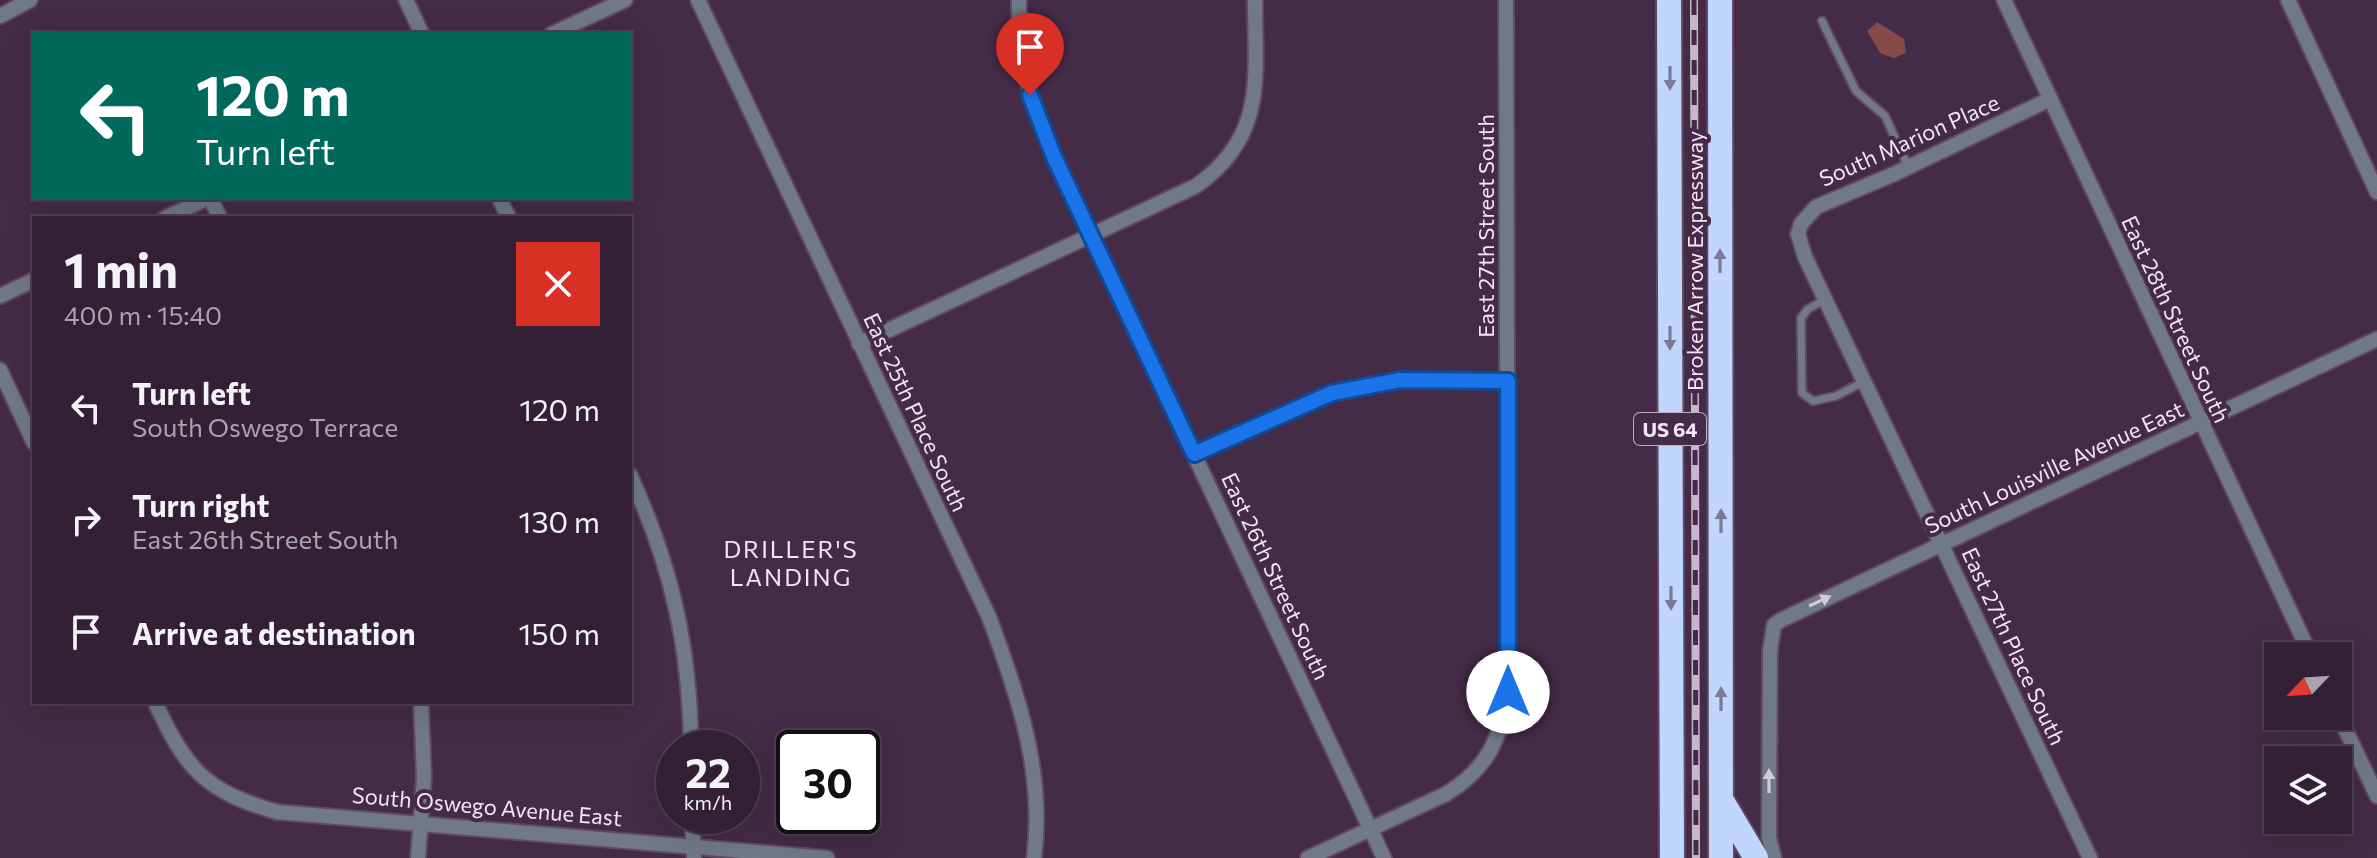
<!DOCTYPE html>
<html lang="en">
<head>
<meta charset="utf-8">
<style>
	body { margin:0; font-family:Commissioner,sans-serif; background:#3e2d41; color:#f1f3f6; height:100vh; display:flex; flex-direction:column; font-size:30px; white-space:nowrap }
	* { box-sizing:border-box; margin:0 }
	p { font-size:26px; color:#a9a3ad }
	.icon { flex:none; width:44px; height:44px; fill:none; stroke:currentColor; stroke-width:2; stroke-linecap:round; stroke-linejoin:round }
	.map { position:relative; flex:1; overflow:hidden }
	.details { position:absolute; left:32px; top:216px; width:600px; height:488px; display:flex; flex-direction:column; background:#332035; border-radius:0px; box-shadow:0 8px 32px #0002,0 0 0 2px #4e3e50 }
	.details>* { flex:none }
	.top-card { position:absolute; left:32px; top:32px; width:600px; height:168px; border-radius:0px; box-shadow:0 8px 32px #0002,0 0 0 2px #4e3e50; background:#00695c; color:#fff; overflow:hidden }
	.needle { width:52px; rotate:245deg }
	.controls { position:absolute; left:2264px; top:642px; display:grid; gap:16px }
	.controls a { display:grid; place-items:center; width:88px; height:88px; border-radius:0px; background:#332035; box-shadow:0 8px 32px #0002,0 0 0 2px #4e3e50; font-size:40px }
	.speed { position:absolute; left:656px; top:730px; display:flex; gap:16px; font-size:40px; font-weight:700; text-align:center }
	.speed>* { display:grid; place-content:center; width:104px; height:104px; border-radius:50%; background:#332035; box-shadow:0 8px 32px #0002,0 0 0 2px #4e3e50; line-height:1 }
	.speed small { font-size:20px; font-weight:400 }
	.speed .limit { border:4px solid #111; border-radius:12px; background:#fff; color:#111 }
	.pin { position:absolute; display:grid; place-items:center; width:68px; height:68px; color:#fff; margin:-82px -34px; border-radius:50% 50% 50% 0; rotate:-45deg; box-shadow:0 0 8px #0007 }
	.pin .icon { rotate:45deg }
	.me { position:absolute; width:88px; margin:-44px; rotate:0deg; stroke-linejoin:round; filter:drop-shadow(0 0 6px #0008) }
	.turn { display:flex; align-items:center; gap:28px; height:168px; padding:0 32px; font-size:36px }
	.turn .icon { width:104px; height:104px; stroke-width:2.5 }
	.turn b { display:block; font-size:56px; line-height:68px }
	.round { display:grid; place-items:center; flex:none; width:84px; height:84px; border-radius:0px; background:#3e2d41 }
	.head { display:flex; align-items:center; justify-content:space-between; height:136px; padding:0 32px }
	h1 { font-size:48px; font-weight:700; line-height:60px }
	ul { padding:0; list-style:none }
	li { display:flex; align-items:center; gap:24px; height:112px; padding:0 32px }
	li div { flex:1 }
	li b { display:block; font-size:30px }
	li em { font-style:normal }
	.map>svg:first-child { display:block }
</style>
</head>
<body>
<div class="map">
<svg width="2377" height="858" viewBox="0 0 2377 858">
	<rect width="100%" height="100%" fill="#442b47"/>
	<!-- green -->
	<polygon fill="#864a48" points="1877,22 1904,39 1906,53 1894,58 1880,53 1867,31"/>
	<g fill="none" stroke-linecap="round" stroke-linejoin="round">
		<!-- lane casing -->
		<g stroke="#604963" stroke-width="11">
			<g id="lane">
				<polyline points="1822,21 1856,91 1885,116 1908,166"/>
				<polyline points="1826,299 1808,309 1801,318 1802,393 1813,401 1836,396 1865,381"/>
			</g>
		</g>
		<!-- street casing -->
		<g stroke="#604963" stroke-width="18">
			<g id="street">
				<polyline points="406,0 422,34"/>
				<path d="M 698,0 L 989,617 C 1018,694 1045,774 1034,858"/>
				<path d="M 1019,0 C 1018,63 1030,100 1054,157 L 1384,858"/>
				<polyline points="2004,0 2311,656"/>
				<polyline points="2288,0 2377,192"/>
				<polyline points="0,16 30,0"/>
				<polyline points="552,34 625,0"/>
				<polyline points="2050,99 1894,174 1816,207 1801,224 1798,234 1805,257 2090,858"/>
				<polyline points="210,198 220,218"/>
				<polyline points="499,198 509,218"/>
				<polyline points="165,218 208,198"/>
				<polyline points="0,296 34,280"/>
				<path d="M 859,344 L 1196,186 C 1267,136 1255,77 1255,0"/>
				<polyline points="0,370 34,443"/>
				<polyline points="1194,454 1332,393 1400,380 1508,381"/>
				<path d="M 630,475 C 672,567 690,647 691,748"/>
				<path d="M 155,702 C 186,769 204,791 277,812 L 827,858"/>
				<polyline points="2338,714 2377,796"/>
				<polyline points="692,816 694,858"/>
				<polyline points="418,858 424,777 421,702"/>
				<path d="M 1308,858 L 1446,794 C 1488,768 1500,740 1508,692 L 1506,0"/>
				<polyline points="1774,858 1769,837 1770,651 1774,625 1781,620 2377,339"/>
			</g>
		</g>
		<!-- highway casing -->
		<g stroke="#604963" stroke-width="28">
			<g id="highway">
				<polyline points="1669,0 1672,858"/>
				<polyline points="1720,0 1721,858"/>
				<polyline points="1722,801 1756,858"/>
			</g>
		</g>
		<!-- lane -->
		<use href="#lane" stroke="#717989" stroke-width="7"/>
		<!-- street -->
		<use href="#street" stroke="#717989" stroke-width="14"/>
		<!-- highway -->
		<use href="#highway" stroke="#c1d6fc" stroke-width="24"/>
		<!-- rail casing -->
		<g stroke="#c8b6ca" stroke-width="8">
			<polyline id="rail" points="1694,0 1696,858"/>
		</g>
		<!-- rail -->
		<use href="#rail" stroke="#442b47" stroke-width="5" stroke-dasharray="15" stroke-linecap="butt"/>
	</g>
	<!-- one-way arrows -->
	<defs><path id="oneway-solid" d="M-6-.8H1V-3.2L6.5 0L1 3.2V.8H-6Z" transform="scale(2)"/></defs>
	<g fill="#7c7898">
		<use href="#oneway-solid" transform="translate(1670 78) rotate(90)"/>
		<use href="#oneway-solid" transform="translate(1720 261) rotate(-90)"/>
		<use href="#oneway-solid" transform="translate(1670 338) rotate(90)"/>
		<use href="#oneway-solid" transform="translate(1721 521) rotate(-90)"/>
		<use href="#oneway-solid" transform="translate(1671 598) rotate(90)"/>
		<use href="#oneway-solid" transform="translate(1721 699) rotate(-90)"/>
	</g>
	<g fill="#d3c9db">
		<use href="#oneway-solid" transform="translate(1820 601) rotate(-25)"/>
		<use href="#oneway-solid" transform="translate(1769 781) rotate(-90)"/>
	</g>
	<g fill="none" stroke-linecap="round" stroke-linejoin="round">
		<!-- route casing -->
		<g stroke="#114b97" stroke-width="20">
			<polyline id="route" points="1030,95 1054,157 1194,454 1332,393 1400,380 1508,381 1508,692"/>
		</g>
		<!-- route -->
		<use href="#route" stroke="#1a73e8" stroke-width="14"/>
	</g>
	<g text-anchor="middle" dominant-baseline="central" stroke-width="8" stroke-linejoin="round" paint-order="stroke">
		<!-- shield labels -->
		<rect fill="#442b47" stroke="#bfacc2" stroke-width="2" x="1634" y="413" width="72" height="32" rx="6"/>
		<g font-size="20" font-weight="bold" fill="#f4e4f6">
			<text x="1670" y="429">US 64</text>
		</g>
		<!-- street labels -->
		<g font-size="22" fill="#f4e4f6" stroke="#442b47">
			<text transform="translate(1909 140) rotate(-24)">South Marion Place</text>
			<text transform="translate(1485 226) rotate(-90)">East 27th Street South</text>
			<text transform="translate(1694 261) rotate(-90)">Broken Arrow Expressway</text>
			<text transform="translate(2176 319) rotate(65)">East 28th Street South</text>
			<text transform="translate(916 412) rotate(65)">East 25th Place South</text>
			<text transform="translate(2054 467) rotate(-25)">South Louisville Avenue East</text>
			<text transform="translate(1276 576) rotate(65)">East 26th Street South</text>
			<text transform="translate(2014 646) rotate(65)">East 27th Place South</text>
			<text transform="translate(487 806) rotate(5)">South Oswego Avenue East</text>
		</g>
		<!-- neighbourhood labels -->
		<g font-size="24" letter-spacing="2" fill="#f4e4f6" stroke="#442b47">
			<text x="791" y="548">DRILLER'S<tspan x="791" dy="28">LANDING</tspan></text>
		</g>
	</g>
</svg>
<div class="controls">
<a><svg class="needle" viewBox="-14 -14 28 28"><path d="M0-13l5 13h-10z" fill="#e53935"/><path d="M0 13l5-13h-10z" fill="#a9a3ad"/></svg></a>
<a><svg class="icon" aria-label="layers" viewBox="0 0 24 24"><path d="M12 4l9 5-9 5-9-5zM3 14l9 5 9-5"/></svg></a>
</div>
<div class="speed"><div>22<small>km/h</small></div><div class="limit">30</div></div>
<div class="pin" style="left:1030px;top:95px;background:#d93025"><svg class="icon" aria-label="arrive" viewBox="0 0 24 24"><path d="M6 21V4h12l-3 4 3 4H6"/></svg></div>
<svg class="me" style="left:1508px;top:692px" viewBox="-20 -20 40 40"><circle r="19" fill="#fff"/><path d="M0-13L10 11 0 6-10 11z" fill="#1a73e8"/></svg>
<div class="top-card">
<div class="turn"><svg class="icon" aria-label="left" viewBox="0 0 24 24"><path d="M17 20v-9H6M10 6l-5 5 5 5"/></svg><div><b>120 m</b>Turn left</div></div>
</div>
<section class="details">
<div class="head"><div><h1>1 min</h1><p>400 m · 15:40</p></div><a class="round" style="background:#d93025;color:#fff"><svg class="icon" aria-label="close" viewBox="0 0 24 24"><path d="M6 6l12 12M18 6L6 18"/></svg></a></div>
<ul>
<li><svg class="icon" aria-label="left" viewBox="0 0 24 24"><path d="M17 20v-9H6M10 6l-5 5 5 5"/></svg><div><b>Turn left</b><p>South Oswego Terrace</p></div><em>120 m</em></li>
<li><svg class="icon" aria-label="right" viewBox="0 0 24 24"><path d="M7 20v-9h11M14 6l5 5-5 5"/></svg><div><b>Turn right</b><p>East 26th Street South</p></div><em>130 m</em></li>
<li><svg class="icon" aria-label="arrive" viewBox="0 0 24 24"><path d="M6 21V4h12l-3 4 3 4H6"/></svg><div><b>Arrive at destination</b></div><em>150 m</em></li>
</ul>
</section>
</div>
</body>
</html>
